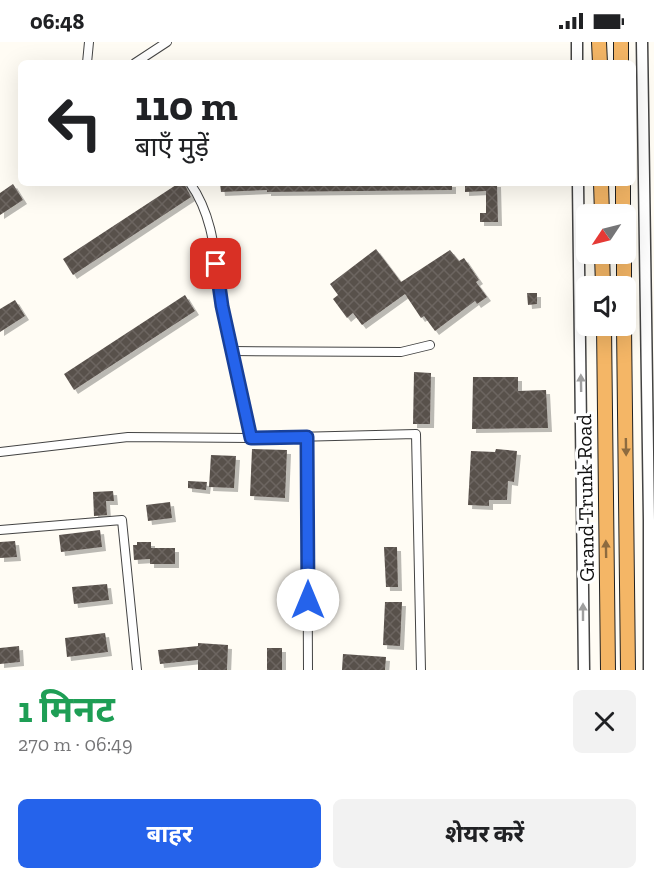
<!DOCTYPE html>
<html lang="hi">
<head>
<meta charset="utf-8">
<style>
	body { margin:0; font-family:"Zilla Slab","Noto Sans Devanagari",serif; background:#f2f2f2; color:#202124; height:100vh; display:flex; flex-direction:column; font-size:22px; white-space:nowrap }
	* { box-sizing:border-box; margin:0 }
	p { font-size:20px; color:#757577 }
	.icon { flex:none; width:33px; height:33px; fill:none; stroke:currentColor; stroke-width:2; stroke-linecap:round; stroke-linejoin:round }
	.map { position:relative; height:628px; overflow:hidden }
	.side { display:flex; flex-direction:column; background:#fff; flex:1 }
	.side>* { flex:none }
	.banner { position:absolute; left:18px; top:18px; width:618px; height:126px; border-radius:9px; box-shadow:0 6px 24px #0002; background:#fff; color:#202124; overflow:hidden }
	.needle { width:39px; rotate:235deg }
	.tools { position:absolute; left:576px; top:162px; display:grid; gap:12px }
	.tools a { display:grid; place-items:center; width:60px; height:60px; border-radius:9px; background:#fff; box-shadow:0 6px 24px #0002; font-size:30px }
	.pin { position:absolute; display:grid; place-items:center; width:51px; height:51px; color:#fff; margin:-26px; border-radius:12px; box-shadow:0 3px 9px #0006 }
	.me { position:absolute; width:66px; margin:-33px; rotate:0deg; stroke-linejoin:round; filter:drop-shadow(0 0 4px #0008) }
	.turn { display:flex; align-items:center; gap:21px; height:126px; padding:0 18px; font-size:27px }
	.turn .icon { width:78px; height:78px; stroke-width:2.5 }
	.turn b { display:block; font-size:42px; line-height:51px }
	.round { display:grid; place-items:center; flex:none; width:63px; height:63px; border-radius:9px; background:#f2f2f2 }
	.headline { display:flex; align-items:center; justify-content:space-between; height:102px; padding:0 18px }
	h1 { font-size:36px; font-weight:700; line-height:45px; color:#1e9e55 }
	.primary-button { display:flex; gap:12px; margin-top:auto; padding:12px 18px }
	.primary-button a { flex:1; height:69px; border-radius:9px; background:#2563eb; color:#fff; font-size:24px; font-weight:700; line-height:69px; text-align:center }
	.primary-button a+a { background:#f2f2f2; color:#202124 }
	.status { display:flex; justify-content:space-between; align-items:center; height:42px; padding:0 30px; background:#fff; direction:ltr }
	.status svg { height:16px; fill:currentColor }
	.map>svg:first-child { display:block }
</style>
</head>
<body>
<div class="status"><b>06:48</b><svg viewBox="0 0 49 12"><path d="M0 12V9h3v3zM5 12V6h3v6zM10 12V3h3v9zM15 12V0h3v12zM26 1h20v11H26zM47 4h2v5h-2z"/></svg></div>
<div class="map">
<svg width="654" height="628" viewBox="0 0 654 628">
	<defs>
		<pattern id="building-cross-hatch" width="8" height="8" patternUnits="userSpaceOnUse" patternTransform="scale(1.5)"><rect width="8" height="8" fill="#59514c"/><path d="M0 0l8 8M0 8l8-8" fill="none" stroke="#6c6561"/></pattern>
		<filter id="shadow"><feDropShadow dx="4" dy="4" stdDeviation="0" flood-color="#0004"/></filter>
	</defs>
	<rect width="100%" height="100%" fill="#fffcf4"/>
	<!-- building -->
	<g fill="url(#building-cross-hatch)" filter="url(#shadow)">
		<polygon points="179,141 184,141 191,155 73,233 63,217"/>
		<polygon points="220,141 452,141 452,148 267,150 267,148 221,150"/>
		<polygon points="465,141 497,141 498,180 480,180 480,171 486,171 486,149 465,150"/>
		<polygon points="13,142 23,158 0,173 0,151"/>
		<polygon points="376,207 401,240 450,208 459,219 464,216 479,238 476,240 487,255 477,262 475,259 435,289 424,274 421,276 405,252 362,283 353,271 347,276 333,257 338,253 330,242"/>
		<polygon points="527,251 537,251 537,262 528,263"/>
		<polygon points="185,253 195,269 74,348 64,332"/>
		<polygon points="15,258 25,274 0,290 0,267"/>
		<polygon points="414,330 431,331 430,382 413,382"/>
		<polygon points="473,335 518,335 518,349 546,348 548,386 472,387"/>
		<polygon points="252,407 287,408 285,456 250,454"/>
		<polygon points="496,407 517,409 514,440 508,439 507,458 489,458 489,464 468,463 471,409 495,410"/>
		<polygon points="211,413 236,414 234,446 209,445"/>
		<polygon points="188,439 207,440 206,448 188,446"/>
		<polygon points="113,449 114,459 106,459 107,473 94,474 93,450"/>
		<polygon points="170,460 172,476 148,479 146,463"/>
		<polygon points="100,488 102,505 61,510 59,493"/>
		<polygon points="15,499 17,515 0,516 0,500"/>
		<polygon points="137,500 151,500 151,506 175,506 175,522 150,522 150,517 134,518 133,503 137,503"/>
		<polygon points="384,505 397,505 398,545 386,545"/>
		<polygon points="107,542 109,558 74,562 72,545"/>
		<polygon points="385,560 402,560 400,604 383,603"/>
		<polygon points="105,591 108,610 67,615 65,596"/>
		<polygon points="198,601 228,603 227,628 198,628 198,618 160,622 158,608 198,604"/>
		<polygon points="19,604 20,620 0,622 0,606"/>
		<rect x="267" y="606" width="15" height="22"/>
		<polygon points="343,612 386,615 385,628 342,628"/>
	</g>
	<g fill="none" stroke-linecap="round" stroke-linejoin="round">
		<!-- minor casing -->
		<g stroke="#434343" stroke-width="10">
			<g id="minor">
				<polyline points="87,21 89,0"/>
				<polyline points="135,21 167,0"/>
				<path d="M 190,141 C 216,178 215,221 222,265 C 230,309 241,352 251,396"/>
				<polyline points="232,309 401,310 430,303"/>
				<polyline points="307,395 308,628"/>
				<polyline points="0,410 128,395 251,396 416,392 421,628"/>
				<polyline points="0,488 122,478 137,628"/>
			</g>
		</g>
		<!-- tertiary casing -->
		<g stroke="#434343" stroke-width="13">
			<g id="tertiary">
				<polyline points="577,0 577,21"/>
				<polyline points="642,0 649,478 649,628"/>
				<polyline points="578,141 584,628"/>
			</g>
		</g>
		<!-- trunk casing -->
		<g stroke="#212121" stroke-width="16">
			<g id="trunk">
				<polyline points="599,0 600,21"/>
				<polyline points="621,0 621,21"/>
				<polyline points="601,141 602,172"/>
				<polyline points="623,141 623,172"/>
				<polyline points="602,212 603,244"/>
				<polyline points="624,212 624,244"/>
				<polyline points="604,284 608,628"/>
				<polyline points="624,284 628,628"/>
			</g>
		</g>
		<!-- minor -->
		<use href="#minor" stroke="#fff" stroke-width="8"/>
		<!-- tertiary -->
		<use href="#tertiary" stroke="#fff" stroke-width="10"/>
		<!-- trunk -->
		<use href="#trunk" stroke="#f4b666" stroke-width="14"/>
	</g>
	<!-- one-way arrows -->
	<defs><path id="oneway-solid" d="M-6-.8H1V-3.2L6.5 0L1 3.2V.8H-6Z" transform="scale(1.5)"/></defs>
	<g fill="#9f9f9f">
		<use href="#oneway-solid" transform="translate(581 341) rotate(-91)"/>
		<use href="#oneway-solid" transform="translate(583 570) rotate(-90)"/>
	</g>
	<g fill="#8d6b3f">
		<use href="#oneway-solid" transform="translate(626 405) rotate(89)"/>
		<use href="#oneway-solid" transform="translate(606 507) rotate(-91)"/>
	</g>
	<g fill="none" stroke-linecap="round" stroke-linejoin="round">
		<!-- route casing -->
		<g stroke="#184099" stroke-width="15">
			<polyline id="route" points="216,222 222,264 251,396 307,395 308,558"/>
		</g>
		<!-- route -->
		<use href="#route" stroke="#2563eb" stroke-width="10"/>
	</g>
	<g text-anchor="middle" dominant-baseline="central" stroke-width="6" stroke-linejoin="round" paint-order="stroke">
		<!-- street labels -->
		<g font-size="21" fill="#101010" stroke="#fff">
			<text transform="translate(585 456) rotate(-91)">Grand Trunk Road</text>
		</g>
	</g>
</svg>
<div class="tools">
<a><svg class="needle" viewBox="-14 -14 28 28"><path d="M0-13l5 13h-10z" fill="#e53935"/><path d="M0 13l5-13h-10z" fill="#757577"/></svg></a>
<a><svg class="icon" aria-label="sound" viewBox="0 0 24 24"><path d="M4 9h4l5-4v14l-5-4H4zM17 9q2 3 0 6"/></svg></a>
</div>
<div class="pin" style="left:216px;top:222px;background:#d93025"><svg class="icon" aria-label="arrive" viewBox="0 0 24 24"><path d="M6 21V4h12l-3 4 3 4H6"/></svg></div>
<svg class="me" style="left:308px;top:558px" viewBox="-20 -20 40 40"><circle r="19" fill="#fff"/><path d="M0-13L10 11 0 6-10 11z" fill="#2563eb"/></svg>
<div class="banner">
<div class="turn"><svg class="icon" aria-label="left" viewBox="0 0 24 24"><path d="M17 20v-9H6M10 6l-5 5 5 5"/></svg><div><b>110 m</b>बाएँ मुड़ें</div></div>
</div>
</div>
<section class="side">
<div class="headline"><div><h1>1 मिनट</h1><p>270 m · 06:49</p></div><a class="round"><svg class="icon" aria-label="close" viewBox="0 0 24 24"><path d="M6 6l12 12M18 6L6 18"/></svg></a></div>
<div class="primary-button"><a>बाहर</a><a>शेयर करें</a></div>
</section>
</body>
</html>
